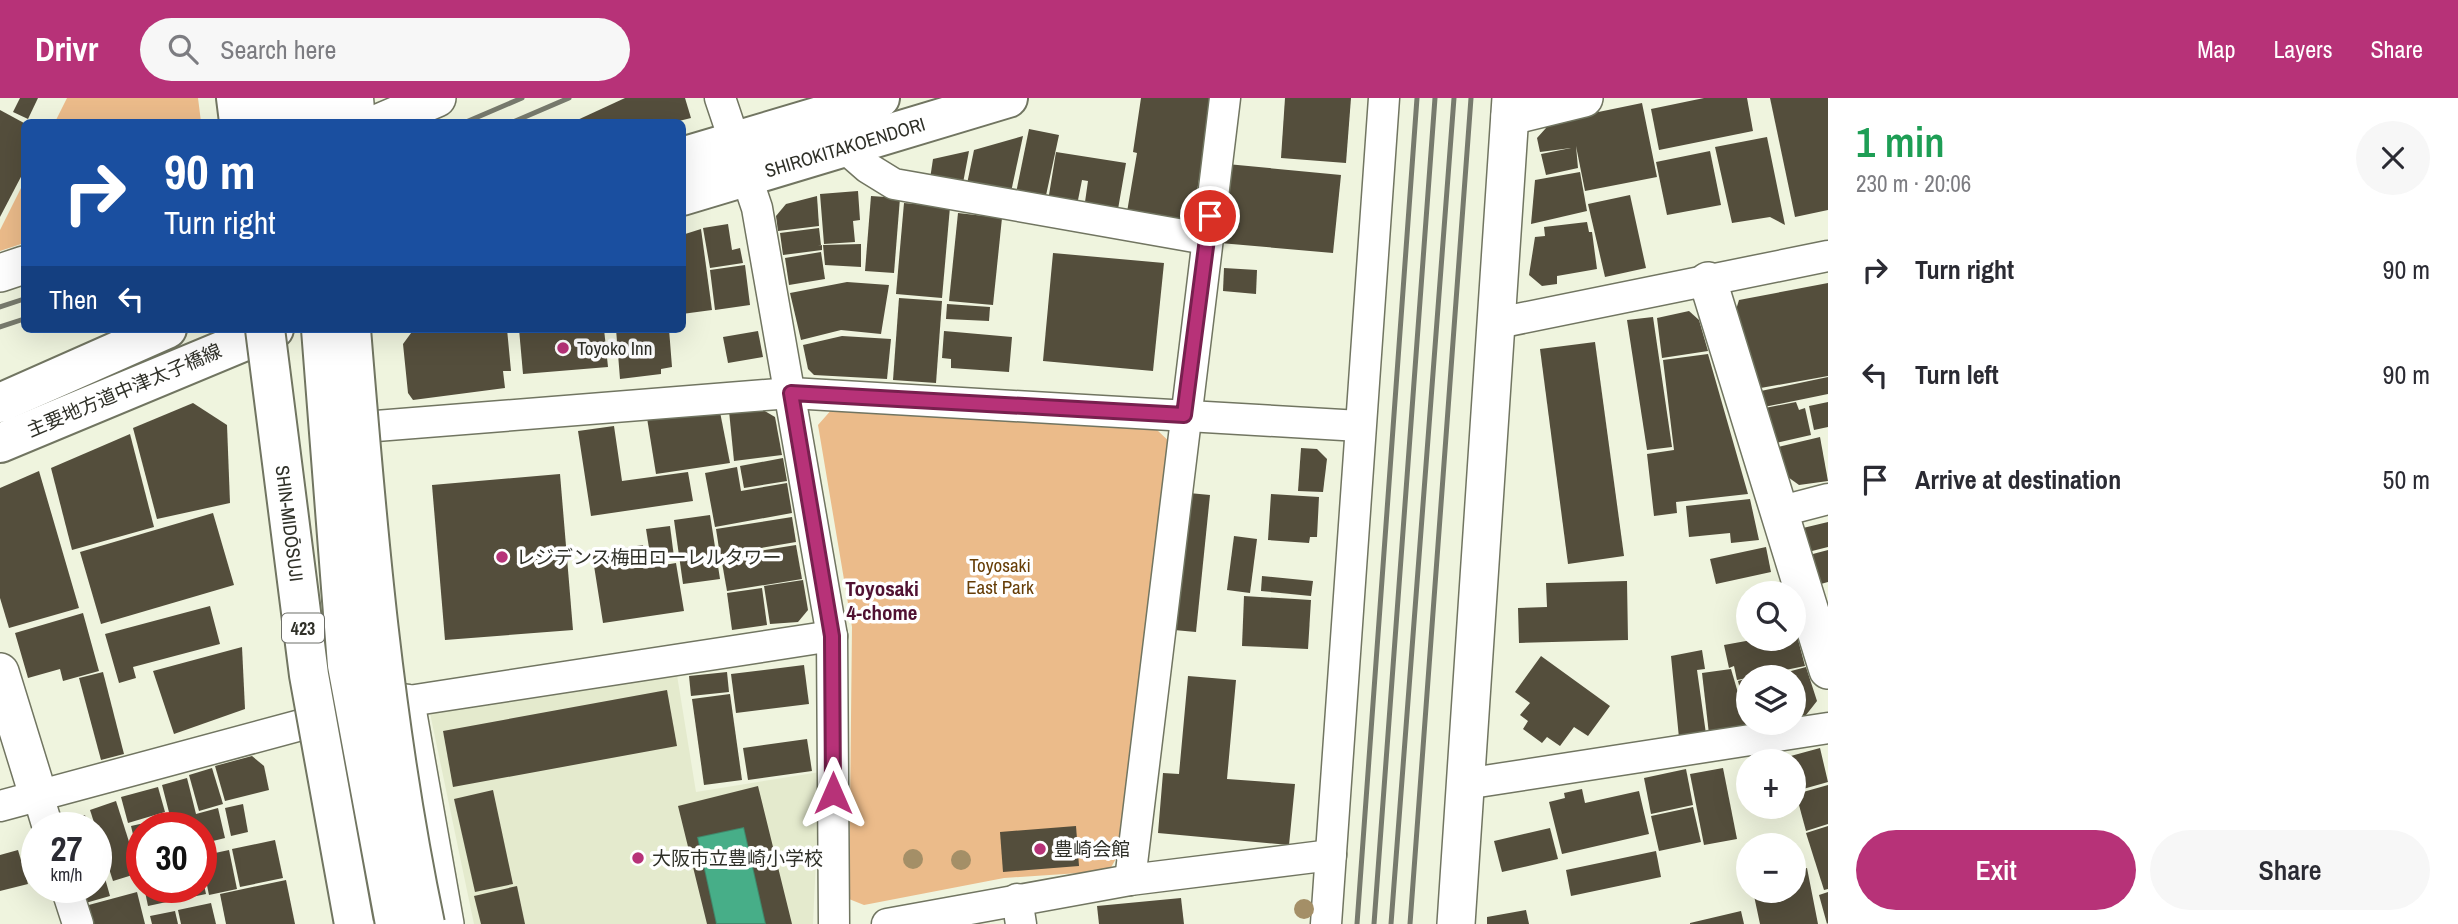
<!DOCTYPE html>
<html lang="en">
<head>
<meta charset="utf-8">
<style>
	body { margin:0; font-family:"Archivo Narrow","Noto Sans JP",sans-serif; background:#f7f7f7; color:#2b2b33; height:100vh; display:flex; flex-direction:column; font-size:26px; white-space:nowrap }
	* { box-sizing:border-box; margin:0 }
	p { font-size:23px; color:#7c7c81 }
	.icon { flex:none; width:38px; height:38px; fill:none; stroke:currentColor; stroke-width:2; stroke-linecap:round; stroke-linejoin:round }
	.map { position:relative; flex:1; overflow:hidden }
	.drawer { display:flex; flex-direction:column; background:#fff; width:630px }
	.drawer>* { flex:none }
	.guide { position:absolute; left:21px; top:21px; width:665px; height:214px; border-radius:10px; box-shadow:0 7px 28px #0002; background:#1a4fa0; color:#fff; overflow:hidden }
	.controls { position:absolute; left:1736px; top:483px; display:grid; gap:14px }
	.controls a { display:grid; place-items:center; width:70px; height:70px; border-radius:50%; background:#fff; box-shadow:0 7px 28px #0002; font-size:35px }
	.speed { position:absolute; left:21px; top:714px; display:flex; gap:14px; font-size:35px; font-weight:700; text-align:center }
	.speed>* { display:grid; place-content:center; width:91px; height:91px; border-radius:50%; background:#fff; box-shadow:0 7px 28px #0002; line-height:1 }
	.speed small { font-size:18px; font-weight:400 }
	.speed .limit { border:10px solid #d22; background:#fff; color:#111 }
	.pin { position:absolute; display:grid; place-items:center; width:60px; height:60px; color:#fff; margin:-30px; border:4px solid #fff; border-radius:50%; box-shadow:0 2px 7px #0007 }
	.me { position:absolute; width:77px; margin:-38px; rotate:0deg; stroke-linejoin:round; filter:drop-shadow(0 0 5px #0008) }
	.turn { display:flex; align-items:center; gap:24px; height:147px; padding:0 28px; font-size:32px }
	.turn .icon { width:91px; height:91px; stroke-width:2.5 }
	.turn b { display:block; font-size:49px; line-height:60px }
	.then { display:flex; align-items:center; height:66px; padding:0 28px; background:#0003; gap:14px; font-size:26px }
	.round { display:grid; place-items:center; flex:none; width:74px; height:74px; border-radius:37px; background:#f7f7f7 }
	.head { display:flex; align-items:center; justify-content:space-between; height:119px; padding:0 28px }
	h1 { font-size:42px; font-weight:600; line-height:52px; color:#1e9e55 }
	.primary-button { display:flex; gap:14px; margin-top:auto; padding:14px 28px }
	.primary-button a { flex:1; height:80px; border-radius:42px; background:#b73278; color:#fff; font-size:28px; font-weight:600; line-height:80px; text-align:center }
	.primary-button a+a { background:#f7f7f7; color:#2b2b33 }
	ul { padding:0; list-style:none }
	li { display:flex; align-items:center; gap:21px; height:105px; padding:0 28px }
	li div { flex:1 }
	li b { display:block; font-size:26px }
	li em { font-style:normal }
	header { display:flex; align-items:center; gap:42px; box-sizing:border-box; height:98px; padding:0 35px; background:#b73278; color:#fff }
	header strong { font-size:33px }
	nav { display:flex; gap:38px; margin-inline-start:auto; font-size:24px }
	.search { width:490px; height:63px; background:#f7f7f7; display:flex; align-items:center; gap:18px; box-sizing:border-box; padding:0 24px; border-radius:38px; color:#7c7c81; font-size:26px }
	main { display:flex; flex:1; min-height:0 }
	.map>svg:first-child { display:block }
</style>
</head>
<body>
<header>
<strong>Drivr</strong>
<div class="search"><svg class="icon" aria-label="search" viewBox="0 0 24 24"><circle cx="10" cy="10" r="6"/><path d="M15 15l6 6"/></svg>Search here</div>
<nav><a>Map</a><a>Layers</a><a>Share</a></nav>
</header>
<main>
<div class="map">
<svg width="1828" height="826" viewBox="0 0 1828 826">
	<rect width="100%" height="100%" fill="#eff4de"/>
	<!-- built -->
	<polygon fill="#e4eacd" points="676,571 696,694 820,674 813,826 474,826 430,615"/>
	<!-- green -->
	<g fill="#ebbb8a">
		<polygon points="67,0 198,0 201,24 55,24"/>
		<polygon points="24,84 24,145 0,153 0,132"/>
		<polygon points="833,310 1157,332 1173,347 1122,750 1109,773 1004,780 864,807 849,801 852,529 818,327"/>
	</g>
	<!-- water -->
	<polygon fill="#47ae88" stroke="#40886b" stroke-width="2" points="744,729 766,826 716,826 697,739"/>
	<!-- building -->
	<g fill="#544e3c">
		<polygon points="20,0 38,0 28,21 13,14"/>
		<polygon points="625,0 685,0 691,20 675,24 573,24"/>
		<polygon points="1141,0 1212,0 1192,125 1127,114 1137,55 1133,54"/>
		<polygon points="1285,0 1351,0 1346,65 1281,60"/>
		<polygon points="1704,0 1747,0 1753,33 1659,52 1651,11"/>
		<polygon points="1770,0 1828,0 1828,112 1795,119"/>
		<polygon points="1642,5 1657,79 1585,93 1576,48 1578,70 1546,77 1541,56 1571,50 1540,54 1537,40 1546,30 1545,25"/>
		<polygon points="0,12 24,25 24,73 0,119"/>
		<polygon points="1029,31 1059,37 1045,102 1016,95"/>
		<polygon points="1023,38 1011,94 967,86 974,52"/>
		<polygon points="1767,39 1785,127 1770,119 1732,125 1715,49"/>
		<polygon points="969,53 963,85 930,81 933,61"/>
		<polygon points="1710,53 1721,107 1667,117 1656,64"/>
		<polygon points="1056,54 1126,65 1117,117 1084,111 1088,83 1082,82 1077,107 1048,103"/>
		<polygon points="1227,66 1341,77 1333,155 1220,145"/>
		<polygon points="1580,74 1587,113 1531,126 1535,82"/>
		<polygon points="858,93 860,122 853,123 855,144 824,146 820,96"/>
		<polygon points="1630,97 1646,170 1605,179 1588,106"/>
		<polygon points="817,98 819,128 778,133 776,118 786,106"/>
		<polygon points="871,98 900,100 894,175 865,173"/>
		<polygon points="904,105 950,109 942,200 896,196"/>
		<polygon points="958,115 1002,120 993,207 949,203"/>
		<polygon points="1587,124 1589,134 1592,134 1597,171 1557,178 1557,186 1542,188 1529,177 1535,139 1545,138 1544,129"/>
		<polygon points="728,126 732,152 740,150 743,165 710,170 703,130"/>
		<polygon points="819,130 821,147 818,148 822,147 822,152 783,157 780,135"/>
		<polygon points="701,131 712,212 682,216 682,137"/>
		<polygon points="861,146 861,169 825,167 823,147"/>
		<polygon points="821,154 825,181 789,187 785,160"/>
		<polygon points="1053,155 1164,165 1153,273 1043,263"/>
		<polygon points="745,167 750,207 715,212 710,172"/>
		<polygon points="1224,170 1257,172 1256,196 1223,193"/>
		<polygon points="847,184 889,187 881,236 841,232 801,242 790,195"/>
		<polygon points="1828,185 1828,278 1755,291 1734,218 1739,202"/>
		<polygon points="899,200 942,203 936,285 893,282"/>
		<polygon points="947,206 990,209 989,223 946,221"/>
		<polygon points="1689,213 1699,222 1708,253 1662,260 1657,220"/>
		<polygon points="1653,219 1672,349 1647,352 1627,222"/>
		<polygon points="414,231 507,231 511,273 503,273 505,290 413,302 408,295 403,246"/>
		<polygon points="519,231 604,231 608,269 523,276"/>
		<polygon points="616,231 669,231 672,269 661,271 661,276 620,281"/>
		<polygon points="758,233 763,259 728,265 723,239"/>
		<polygon points="944,233 1012,239 1009,274 951,270 951,261 942,260"/>
		<polygon points="842,238 891,241 887,281 814,277 808,271 803,247"/>
		<polygon points="1595,244 1624,458 1568,466 1540,251"/>
		<polygon points="1708,256 1748,396 1676,404 1677,415 1654,418 1647,356 1674,352 1663,262"/>
		<polygon points="1828,279 1828,296 1759,310 1756,294"/>
		<polygon points="1796,304 1799,312 1805,310 1811,337 1772,346 1760,311"/>
		<polygon points="1828,304 1828,329 1814,332 1809,308"/>
		<polygon points="193,305 227,327 230,405 157,421 133,330"/>
		<polygon points="763,312 775,319 782,357 734,363 729,313"/>
		<polygon points="720,314 730,365 656,376 647,320"/>
		<polygon points="614,328 622,383 688,374 693,403 591,418 578,333"/>
		<polygon points="130,336 154,429 72,452 51,370"/>
		<polygon points="1820,339 1828,383 1799,387 1781,374 1774,350"/>
		<polygon points="1301,350 1317,351 1327,361 1323,394 1298,393"/>
		<polygon points="783,360 787,383 744,390 740,368"/>
		<polygon points="737,369 741,393 787,385 792,415 715,429 705,375"/>
		<polygon points="39,373 79,510 9,530 0,500 0,390"/>
		<polygon points="560,376 573,532 445,542 432,387"/>
		<polygon points="1189,395 1210,397 1196,534 1174,532"/>
		<polygon points="1271,396 1319,399 1317,439 1310,439 1309,445 1268,442"/>
		<polygon points="1750,401 1759,442 1731,445 1730,435 1689,439 1686,408"/>
		<polygon points="213,415 234,487 101,526 80,454"/>
		<polygon points="710,417 720,481 683,486 674,422"/>
		<polygon points="792,419 796,444 720,457 716,431"/>
		<polygon points="1828,424 1828,449 1808,454 1803,430"/>
		<polygon points="670,428 674,459 651,462 646,431"/>
		<polygon points="1234,438 1257,441 1250,495 1227,492"/>
		<polygon points="643,447 646,470 676,465 684,513 603,525 592,455"/>
		<polygon points="796,447 802,481 727,493 721,459"/>
		<polygon points="1766,449 1771,474 1716,486 1710,461"/>
		<polygon points="1828,452 1828,484 1817,487 1809,457"/>
		<polygon points="1262,478 1313,483 1311,498 1261,493"/>
		<polygon points="803,482 808,512 798,524 770,526 764,488"/>
		<polygon points="1627,483 1628,542 1519,545 1518,510 1547,509 1546,485"/>
		<polygon points="762,490 767,527 732,532 727,495"/>
		<polygon points="1244,498 1311,502 1308,551 1242,548"/>
		<polygon points="210,508 220,546 133,569 136,580 119,585 105,536"/>
		<polygon points="83,515 99,573 63,583 60,571 28,580 15,535"/>
		<polygon points="1796,534 1805,568 1737,582 1734,568 1729,570 1724,547 1757,541 1759,544 1794,541"/>
		<polygon points="242,549 245,611 174,636 153,573"/>
		<polygon points="1702,552 1705,571 1697,572 1706,636 1679,640 1671,558"/>
		<polygon points="1541,558 1610,608 1588,638 1574,629 1560,648 1547,639 1542,645 1523,631 1528,623 1520,617 1530,605 1515,594"/>
		<polygon points="804,567 809,606 736,615 731,576"/>
		<polygon points="1806,569 1817,603 1806,617 1794,619 1794,579 1776,577"/>
		<polygon points="1731,571 1748,629 1709,636 1702,575"/>
		<polygon points="103,574 124,656 101,662 79,580"/>
		<polygon points="727,574 729,594 691,598 689,578"/>
		<polygon points="1188,578 1236,582 1227,681 1295,686 1289,747 1158,735 1163,675 1179,676"/>
		<polygon points="1748,580 1748,619 1747,619 1738,583"/>
		<polygon points="667,592 677,648 453,689 443,633"/>
		<polygon points="730,596 742,682 704,687 692,601"/>
		<polygon points="807,641 812,673 748,682 743,650"/>
		<polygon points="1820,650 1828,684 1796,693 1794,663 1788,663 1787,659"/>
		<polygon points="252,658 264,668 269,692 225,703 215,668"/>
		<polygon points="212,670 223,706 199,713 189,677"/>
		<polygon points="1723,670 1737,741 1704,747 1690,676"/>
		<polygon points="1686,671 1693,707 1651,716 1644,680"/>
		<polygon points="187,680 196,716 218,710 225,740 201,746 201,730 159,730 158,725 171,722 162,687"/>
		<polygon points="1828,687 1828,726 1806,733 1796,696"/>
		<polygon points="758,688 792,826 766,826 744,729 697,739 716,826 707,826 678,708"/>
		<polygon points="158,689 165,714 128,725 121,699"/>
		<polygon points="1582,691 1585,705 1639,693 1649,736 1562,756 1549,704 1565,700 1564,695"/>
		<polygon points="493,692 513,786 475,794 454,701"/>
		<polygon points="116,703 139,775 113,783 90,712"/>
		<polygon points="243,706 248,734 231,738 225,710"/>
		<polygon points="1693,709 1701,744 1659,753 1651,718"/>
		<polygon points="85,717 89,730 65,730 70,721"/>
		<polygon points="153,723 155,730 142,730 139,762 131,728"/>
		<polygon points="1076,728 1079,768 1003,774 1000,734"/>
		<polygon points="1828,728 1828,791 1824,792 1806,735"/>
		<polygon points="1550,730 1558,761 1502,774 1494,743"/>
		<polygon points="275,742 283,780 240,789 232,751"/>
		<polygon points="18,752 28,786 0,793 0,757"/>
		<polygon points="229,752 237,791 209,797 201,758"/>
		<polygon points="1656,753 1661,779 1571,798 1566,772"/>
		<polygon points="99,759 110,798 82,806 78,789 96,789"/>
		<polygon points="1807,770 1818,826 1760,826 1753,793 1794,793 1794,772"/>
		<polygon points="202,778 206,796 178,802 175,789 201,789"/>
		<polygon points="286,782 295,826 226,826 220,796"/>
		<polygon points="517,788 525,826 481,826 474,798"/>
		<polygon points="144,789 173,789 176,802 148,808"/>
		<polygon points="137,794 145,826 90,826 85,808"/>
		<polygon points="1828,794 1828,825 1827,826 1819,797"/>
		<polygon points="1181,800 1184,826 1099,826 1097,808"/>
		<polygon points="211,805 216,826 181,826 178,812"/>
		<polygon points="1526,812 1529,826 1487,826 1487,819"/>
		<polygon points="175,813 178,826 152,826 150,818"/>
		<polygon points="1741,813 1744,826 1690,826 1690,825"/>
	</g>
	<g fill="none" stroke-linecap="round" stroke-linejoin="round">
		<!-- minor casing -->
		<g stroke="#717561" stroke-width="33">
			<g id="minor">
				<polyline points="358,0 360,24"/>
				<polyline points="720,0 757,110 832,538 834,826"/>
				<polyline points="844,49 868,70 894,86 1206,141"/>
				<polyline points="1498,225 1828,158"/>
				<polyline points="376,328 791,295 1360,328"/>
				<polyline points="1778,414 1828,401"/>
				<polyline points="383,607 832,538"/>
				<polyline points="1465,686 1828,630"/>
				<polyline points="38,697 48,730"/>
				<polyline points="0,708 338,617"/>
				<polyline points="1130,782 1225,0"/>
				<polyline points="66,789 78,826"/>
				<polyline points="1017,801 1021,826"/>
				<polyline points="887,826 1130,782 1331,757"/>
				<polyline points="1326,826 1384,0"/>
			</g>
		</g>
		<!-- tertiary casing -->
		<g stroke="#717561" stroke-width="40">
			<g id="tertiary">
				<polyline points="272,0 274,24"/>
				<polyline points="1510,18 1584,0"/>
				<polyline points="381,24 437,0"/>
				<polyline points="0,175 24,167"/>
				<polyline points="1708,183 1828,572"/>
				<polyline points="0,574 38,697"/>
				<polyline points="406,605 445,826"/>
				<polyline points="1456,826 1511,0"/>
			</g>
		</g>
		<!-- primary casing -->
		<g stroke="#717561" stroke-width="42">
			<g id="primary">
				<polyline points="682,59 880,0"/>
				<path id="s1" d="M 682,98 L 1008,0"/>
				<polyline points="0,305 167,231"/>
				<polyline points="0,345 274,231"/>
			</g>
		</g>
		<!-- trunk casing -->
		<g stroke="#717561" stroke-width="42">
			<g id="trunk">
				<polyline points="236,0 239,24"/>
				<polyline points="303,0 305,24"/>
				<polyline points="332,0 334,24"/>
			</g>
		</g>
		<!-- minor -->
		<use href="#minor" stroke="#fff" stroke-width="30"/>
		<!-- tertiary -->
		<use href="#tertiary" stroke="#fff" stroke-width="37"/>
		<!-- primary -->
		<use href="#primary" stroke="#fff" stroke-width="38"/>
		<!-- trunk -->
		<use href="#trunk" stroke="#fff" stroke-width="38"/>
		<!-- rail -->
		<g stroke="#777a6d" stroke-width="5">
			<polyline points="466,24 522,0"/>
			<polyline points="513,24 569,0"/>
			<polyline points="0,209 24,201"/>
			<polyline points="0,229 24,221"/>
			<polyline points="1357,826 1417,0"/>
			<polyline points="1374,826 1435,0"/>
			<polyline points="1391,826 1454,0"/>
			<polyline points="1410,826 1471,0"/>
		</g>
		<!-- trunk-bridge casing -->
		<g stroke="#717561" stroke-width="42" stroke-linecap="butt">
			<g id="trunk-bridge">
				<path id="s2" d="M 265,231 L 309,577 L 354,826"/>
				<polyline points="321,231 347,567 395,826"/>
				<path d="M 351,231 C 367,430 384,631 425,826"/>
			</g>
		</g>
		<!-- trunk-bridge -->
		<use href="#trunk-bridge" stroke="#fff" stroke-width="38"/>
	</g>
	<!-- trees -->
	<g fill="#a48f67">
		<circle cx="913" cy="761" r="10"/>
		<circle cx="961" cy="762" r="10"/>
		<circle cx="1304" cy="811" r="10"/>
	</g>
	<g fill="none" stroke-linecap="round" stroke-linejoin="round">
		<!-- route casing -->
		<g stroke="#77204e" stroke-width="18">
			<polyline id="route" points="833,695 832,538 791,295 1184,317 1210,118"/>
		</g>
		<!-- route -->
		<use href="#route" stroke="#b73278" stroke-width="12"/>
	</g>
	<!-- markers -->
	<g fill="#b73278" stroke="#fff" stroke-width="2.5">
		<circle cx="563" cy="250" r="7"/>
		<circle cx="502" cy="459" r="7"/>
		<circle cx="1040" cy="751" r="7"/>
		<circle cx="638" cy="760" r="7"/>
	</g>
	<g text-anchor="middle" dominant-baseline="central" stroke-width="7" stroke-linejoin="round" paint-order="stroke">
		<!-- shield labels -->
		<rect fill="#fff" stroke="#6d6e68" stroke-width="2" x="282" y="515.5" width="42" height="29" rx="5"/>
		<g font-size="18" font-weight="bold" fill="#2f3028">
			<text x="303" y="530">423</text>
		</g>
		<!-- street labels -->
		<g font-size="19" fill="#2f3028" stroke="#fff">
			<text stroke="none"><textPath href="#s1" startOffset="170">SHIROKITAKOENDORI</textPath></text>
			<text transform="translate(124 292) rotate(-23)">主要地方道中津太子橋線</text>
			<text stroke="none"><textPath href="#s2" startOffset="196">SHIN-MIDŌSUJI</textPath></text>
		</g>
		<!-- poi labels -->
		<g font-size="19" fill="#2f3028" stroke="#fff" text-anchor="start">
			<text x="577" y="250">Toyoko Inn</text>
			<text x="516" y="459">レジデンス梅田ローレルタワー</text>
			<text x="1054" y="751">豊崎会館</text>
			<text x="652" y="760">大阪市立豊崎小学校</text>
		</g>
		<!-- park labels -->
		<g font-size="19" fill="#663d06" stroke="#fff">
			<text x="1000" y="467">Toyosaki<tspan x="1000" dy="22">East Park</tspan></text>
		</g>
		<!-- neighbourhood labels -->
		<g font-size="21" font-weight="bold" fill="#501132" stroke="#fff">
			<text x="882" y="490">Toyosaki<tspan x="882" dy="24">4-chome</tspan></text>
		</g>
	</g>
</svg>
<div class="controls">
<a><svg class="icon" aria-label="search" viewBox="0 0 24 24"><circle cx="10" cy="10" r="6"/><path d="M15 15l6 6"/></svg></a>
<a><svg class="icon" aria-label="layers" viewBox="0 0 24 24"><path d="M12 4l9 5-9 5-9-5zM3 14l9 5 9-5"/></svg></a>
<a>+</a>
<a>−</a>
</div>
<div class="speed"><div>27<small>km/h</small></div><div class="limit">30</div></div>
<div class="pin" style="left:1210px;top:118px;background:#d93025"><svg class="icon" aria-label="arrive" viewBox="0 0 24 24"><path d="M6 21V4h12l-3 4 3 4H6"/></svg></div>
<svg class="me" style="left:833px;top:695px" viewBox="-20 -20 40 40"><path d="M0-17L14 15 0 8-14 15z" fill="#b73278" stroke="#fff" stroke-width="4"/></svg>
<div class="guide">
<div class="turn"><svg class="icon" aria-label="right" viewBox="0 0 24 24"><path d="M7 20v-9h11M14 6l5 5-5 5"/></svg><div><b>90 m</b>Turn right</div></div>
<div class="then">Then<svg class="icon" aria-label="left" viewBox="0 0 24 24"><path d="M17 20v-9H6M10 6l-5 5 5 5"/></svg></div>
</div>
</div>
<section class="drawer">
<div class="head"><div><h1>1 min</h1><p>230 m · 20:06</p></div><a class="round"><svg class="icon" aria-label="close" viewBox="0 0 24 24"><path d="M6 6l12 12M18 6L6 18"/></svg></a></div>
<ul>
<li><svg class="icon" aria-label="right" viewBox="0 0 24 24"><path d="M7 20v-9h11M14 6l5 5-5 5"/></svg><div><b>Turn right</b></div><em>90 m</em></li>
<li><svg class="icon" aria-label="left" viewBox="0 0 24 24"><path d="M17 20v-9H6M10 6l-5 5 5 5"/></svg><div><b>Turn left</b></div><em>90 m</em></li>
<li><svg class="icon" aria-label="arrive" viewBox="0 0 24 24"><path d="M6 21V4h12l-3 4 3 4H6"/></svg><div><b>Arrive at destination</b></div><em>50 m</em></li>
</ul>
<div class="primary-button"><a>Exit</a><a>Share</a></div>
</section>
</main>
</body>
</html>
